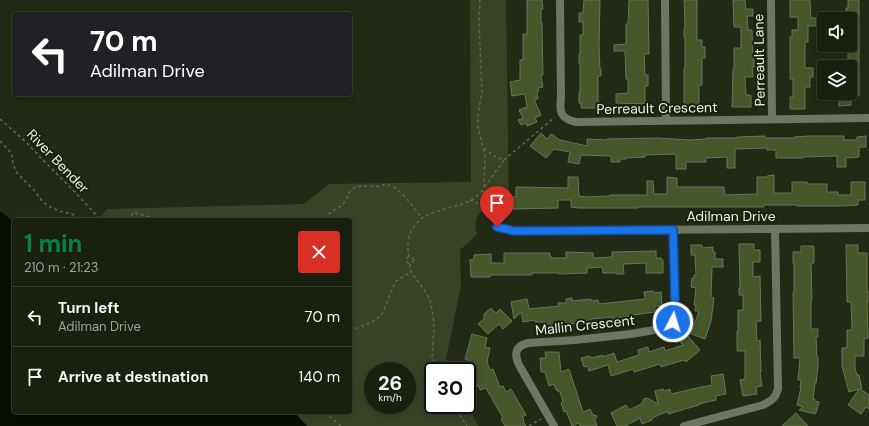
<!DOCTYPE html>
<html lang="en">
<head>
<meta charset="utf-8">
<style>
	body { margin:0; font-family:"DM Sans",sans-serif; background:#232819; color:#f1f3f6; height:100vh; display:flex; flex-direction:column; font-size:15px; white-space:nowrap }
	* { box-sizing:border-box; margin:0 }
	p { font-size:13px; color:#9fa39f }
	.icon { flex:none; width:22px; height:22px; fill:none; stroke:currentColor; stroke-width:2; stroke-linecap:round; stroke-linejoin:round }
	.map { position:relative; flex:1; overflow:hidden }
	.sheet { position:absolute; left:12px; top:218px; width:340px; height:196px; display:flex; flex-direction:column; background:#1a2010; border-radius:4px; box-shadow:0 2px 6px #0003,0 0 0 1px #383e30 }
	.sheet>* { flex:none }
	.banner { position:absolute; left:12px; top:12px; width:340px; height:84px; border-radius:4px; box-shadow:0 2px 6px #0003,0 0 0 1px #383e30; background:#202124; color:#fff; overflow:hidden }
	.buttons { position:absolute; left:817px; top:12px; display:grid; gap:8px }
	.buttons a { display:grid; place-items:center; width:40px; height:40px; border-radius:4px; background:#1a2010; box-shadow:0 2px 6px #0003,0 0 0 1px #383e30; font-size:20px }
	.speed { position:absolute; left:364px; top:362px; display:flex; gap:8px; font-size:20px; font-weight:700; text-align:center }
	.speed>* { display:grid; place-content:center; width:52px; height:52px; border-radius:50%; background:#1a2010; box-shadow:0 2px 6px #0003,0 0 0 1px #383e30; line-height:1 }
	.speed small { font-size:10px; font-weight:400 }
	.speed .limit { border:2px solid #111; border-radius:6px; background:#fff; color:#111 }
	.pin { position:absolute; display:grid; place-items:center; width:34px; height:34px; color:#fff; margin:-41px -17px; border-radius:50% 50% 50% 0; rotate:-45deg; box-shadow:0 0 4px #0007 }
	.pin .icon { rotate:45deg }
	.me { position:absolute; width:44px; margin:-22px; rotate:5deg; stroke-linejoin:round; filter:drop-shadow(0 0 3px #0008) }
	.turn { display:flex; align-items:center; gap:14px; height:84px; padding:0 12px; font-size:18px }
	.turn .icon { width:52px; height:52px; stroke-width:2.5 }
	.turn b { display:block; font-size:28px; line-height:34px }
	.round { display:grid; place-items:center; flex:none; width:42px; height:42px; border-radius:4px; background:#232819 }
	.head { display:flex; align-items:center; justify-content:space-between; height:68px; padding:0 12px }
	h1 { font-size:24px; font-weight:700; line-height:30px; color:#0b8043 }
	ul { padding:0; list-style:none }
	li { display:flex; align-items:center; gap:12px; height:60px; padding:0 12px; border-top:1px solid #383e30 }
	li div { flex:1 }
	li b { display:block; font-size:15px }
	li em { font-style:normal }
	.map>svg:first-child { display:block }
</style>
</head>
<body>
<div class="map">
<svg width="869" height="426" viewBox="0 0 869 426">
	<rect width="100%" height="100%" fill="#222a16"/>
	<!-- green -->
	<path fill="#384325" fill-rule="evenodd" d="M 470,0 L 506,0 L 509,215 C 505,213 502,210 498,208 C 482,203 471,220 477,234 L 460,250 L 461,286 L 446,359 L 452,371 L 433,371 L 433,405 L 467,405 L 467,403 L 478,426 L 307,426 L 294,412 L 350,412 L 350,220 L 98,220 L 107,209 L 304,204 L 329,184 L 471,182 ZM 373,371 L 407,371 L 407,405 L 373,405 Z"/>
	<!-- water -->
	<polygon fill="#080f00" points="0,211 14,222 14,412 294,412 307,426 0,426"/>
	<!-- building -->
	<g fill="#46572a" stroke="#6a735c">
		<polygon points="527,0 542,0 543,9 541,9 541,23 542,23 543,75 541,75 543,87 538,88 539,91 537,91 538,99 534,99 541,115 535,118 537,122 527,126 526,123 521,125 518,120 523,118 519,110 527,107 525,94 512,96 510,82 520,80 520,60 523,60 523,34 527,34"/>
		<polygon points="584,0 600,0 599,46 600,69 601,69 601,76 598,76 598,108 581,108 581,103 579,103 579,92 580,92 580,63 579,63 579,54 580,54 580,35 583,35 583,22 579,22 579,13 583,13"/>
		<polygon points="629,0 648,0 649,54 644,54 645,75 648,75 648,86 645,86 645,104 616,103 616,94 628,93 628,79 626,79 625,51 614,51 614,45 626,44 626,24 628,24"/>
		<polygon points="684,0 697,0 697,40 702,40 702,47 705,47 705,58 702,58 702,85 699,85 699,106 684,106 684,68 685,68 685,38 684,38 684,28 685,28"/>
		<polygon points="733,0 745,0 746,9 753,9 753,16 747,16 748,30 752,30 753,59 754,59 754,67 752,67 753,77 745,77 746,95 751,95 751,107 732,107 733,69 734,69 734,48 741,48 741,27 734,27"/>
		<polygon points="790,0 810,0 811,18 816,18 816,26 808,26 808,42 805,42 805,68 813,68 813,77 810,77 810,87 805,87 805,109 790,109 790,97 793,97 793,79 790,79 790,37 792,37 792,30 798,30 798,17 790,17"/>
		<polygon points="848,0 859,0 859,96 851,96 851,105 839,106 839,93 850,93 850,66 848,66 848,45 850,45 850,19 846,19 846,8 848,8"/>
		<polygon points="541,133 547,139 551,134 560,140 587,146 587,139 607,140 607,139 657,138 689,140 706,139 706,138 737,138 737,137 765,136 765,138 794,138 794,137 808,136 844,136 844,140 857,140 857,137 866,136 866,147 859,147 859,157 846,158 846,167 837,167 837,156 803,157 803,158 776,158 776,150 767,150 767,148 735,149 735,168 727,168 727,157 706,158 706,162 686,162 686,169 676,169 676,154 645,155 645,157 626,158 626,159 620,159 620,162 611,162 611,156 581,155 579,164 568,162 570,152 554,149 546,158 530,146"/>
		<polygon points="774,175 774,193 792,193 792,182 807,182 807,184 827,184 827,192 838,192 838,195 851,195 851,182 865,182 865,200 858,200 858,205 844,206 797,206 797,205 764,205 764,207 637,207 638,208 579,208 571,207 571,200 558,200 558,208 510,209 510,197 516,197 516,187 568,188 568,177 578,177 579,196 588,197 610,196 610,195 647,195 647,181 653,181 654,194 667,194 667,177 677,178 677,187 724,187 725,195 757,194 757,177 767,177 767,176"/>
		<polygon points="739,244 754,244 754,250 760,250 760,262 753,262 753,277 760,276 761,321 756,321 757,341 760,340 761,372 760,372 762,386 756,387 757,394 743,396 740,380 745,379 745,351 737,351 737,331 738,331 738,310 743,310 743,295 739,295 739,288 740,288"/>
		<polygon points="691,245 702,245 702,248 713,247 713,252 715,252 715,259 723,259 723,267 712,267 711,297 714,298 711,321 705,339 691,334 699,311 695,311 696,305 694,305 696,288 691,287 692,278 694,278 694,275 696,275 695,255 691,255"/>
		<polygon points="846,245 858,245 858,253 867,253 867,291 868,291 868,302 867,302 868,338 864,339 864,356 855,356 855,368 857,375 859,375 862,389 860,389 869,395 869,409 866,407 861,414 848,405 859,389 849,392 842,366 842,348 847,348 847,330 852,330 851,302 847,302"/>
		<polygon points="801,246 814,246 814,263 811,263 812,300 811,300 811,329 818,329 818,337 816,337 817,357 818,357 818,367 816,383 815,383 813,399 815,399 814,401 819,402 816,413 815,412 815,414 799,410 803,407 797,405 801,388 800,388 801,380 798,380 800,358 794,358 793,292 794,292 794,263 793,263 793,252 801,252"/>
		<polygon points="656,251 656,258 661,258 663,260 663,273 646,273 646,263 623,264 624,274 616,274 616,273 603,273 602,267 587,268 587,273 559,274 559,273 532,273 532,275 490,275 490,277 471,277 470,260 474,259 474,255 491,254 491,263 504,263 504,253 550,253 550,256 551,256 551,258 566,258 566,252 593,253 593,258 612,257 612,252"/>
		<polygon points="653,291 654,293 661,292 662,306 655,306 655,312 633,315 633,316 613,319 613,317 591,319 591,322 580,323 547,325 546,323 543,323 542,322 535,322 535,320 523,322 521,312 514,319 511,302 527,299 529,309 559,306 558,303 566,303 566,299 572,298 572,301 591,299 591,301 598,300 599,304 645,299 644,292"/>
		<polygon points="491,308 496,313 500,309 512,321 503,329 499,324 488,334 478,324 484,319 484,314"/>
		<polygon points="472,334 487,338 485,347 490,348 487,362 490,370 493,369 500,387 503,386 506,392 511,389 526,415 522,417 524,420 523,421 526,426 505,426 501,419 503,418 486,388 480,390 479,386 478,387 468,360 465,359"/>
		<polygon points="688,336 700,350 686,362 684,360 661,367 660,364 634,372 633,369 611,376 608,365 589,371 588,366 584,367 581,358 590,356 591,358 603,355 603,357 614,353 617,362 639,355 638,350 648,347 649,352 664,347 665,351 683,345 680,342"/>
		<polygon points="545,352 559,352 561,372 569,369 583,412 590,409 593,415 597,416 595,420 597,426 580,426 579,423 572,426 566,411 564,412 561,403 563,402 560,392 556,390 554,384 549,386 545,372 541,372 540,358 546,358"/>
		<polygon points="723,374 726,394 716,396 716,400 699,404 699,405 668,414 668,411 652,418 652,420 642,424 640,418 625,426 617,426 611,413 626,405 629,410 641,404 644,399 647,398 658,404 655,391 663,389 664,391 670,389 671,394 697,388 712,385 711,376"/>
		<polygon points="796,413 808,426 782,426"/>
	</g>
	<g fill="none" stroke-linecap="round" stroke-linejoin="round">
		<!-- path -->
		<g stroke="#606755" stroke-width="1.5" stroke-dasharray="3 3" stroke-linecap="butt">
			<polyline points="0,119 26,142 42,159 70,187 101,220"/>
			<polyline points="0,141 12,154 13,164 17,173 34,190 42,201 48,206 59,211 72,214 82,220"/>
			<polyline points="484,148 494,156 504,160 485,186"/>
			<polyline points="504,160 555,117"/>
			<polyline points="483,190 486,211 492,220"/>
			<polyline points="470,200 477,203 485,209"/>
			<polyline points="127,220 134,212 138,214 151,217 156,220"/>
			<path d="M 326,220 C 329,210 337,210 343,204 C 347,200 348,194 351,190 C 357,185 365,186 372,186 C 375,186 378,187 381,186 C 385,185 382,184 387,185 C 401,187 413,208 422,218"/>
			<circle cx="410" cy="260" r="3.5"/>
			<path d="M 409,257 C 407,246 407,236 414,227 C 416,224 419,220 422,218 C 439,206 477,208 484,186 L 485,154 L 478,128 L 478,114 L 482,92 L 479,22 L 480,0"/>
			<polyline points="410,264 411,272 427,294 431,304 433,316 434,329 432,355 436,371"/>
			<polyline points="350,331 370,323 381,316 396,281 411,272"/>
			<polyline points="453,405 467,426"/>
			<polyline points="325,412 327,414 341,426"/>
			<polyline points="529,426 541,419"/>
		</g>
		<!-- street -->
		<g stroke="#6e7662" stroke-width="8">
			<path d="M 560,0 L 561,98 C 559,112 561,119 576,122 L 869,118"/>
			<polyline points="665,0 666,120"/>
			<polyline points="771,0 772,119"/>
			<polyline points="497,227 514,231 869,228"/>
			<path d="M 554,426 L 519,365 C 514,354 515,346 528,343 L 575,340 L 631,334 L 654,330 L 673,322 L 675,301 L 673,230"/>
			<path d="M 684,426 L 763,405 C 772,400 775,399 778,389 L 775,229"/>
		</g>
	</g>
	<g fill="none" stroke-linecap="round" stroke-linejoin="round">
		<!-- route casing -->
		<g stroke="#114b97" stroke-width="10">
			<polyline id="route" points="497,227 514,231 673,230 675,301 673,322"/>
		</g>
		<!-- route -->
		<use href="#route" stroke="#1a73e8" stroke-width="7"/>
	</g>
	<g text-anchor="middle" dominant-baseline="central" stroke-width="4" stroke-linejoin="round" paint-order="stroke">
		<!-- street labels -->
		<g font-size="14" fill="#ebf0e3" stroke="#19200c">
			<text transform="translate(759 60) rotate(-91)">Perreault Lane</text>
			<text transform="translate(657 108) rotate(-1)">Perreault Crescent</text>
			<text transform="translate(58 161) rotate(46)">River Bender</text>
			<text x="731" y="216">Adilman Drive</text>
			<text transform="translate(585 325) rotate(-6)">Mallin Crescent</text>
		</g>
	</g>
</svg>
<div class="buttons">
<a><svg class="icon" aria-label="sound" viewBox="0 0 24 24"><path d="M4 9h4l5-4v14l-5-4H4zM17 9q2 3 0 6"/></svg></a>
<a><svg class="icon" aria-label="layers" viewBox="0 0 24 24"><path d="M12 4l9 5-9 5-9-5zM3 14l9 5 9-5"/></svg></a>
</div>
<div class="speed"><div>26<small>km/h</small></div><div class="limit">30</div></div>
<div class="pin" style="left:497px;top:227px;background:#d93025"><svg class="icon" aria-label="arrive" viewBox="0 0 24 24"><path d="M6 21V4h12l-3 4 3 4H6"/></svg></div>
<svg class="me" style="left:673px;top:322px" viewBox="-20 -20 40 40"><circle r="17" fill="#1a73e8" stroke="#fff" stroke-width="3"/><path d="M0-11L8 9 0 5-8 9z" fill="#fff"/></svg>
<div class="banner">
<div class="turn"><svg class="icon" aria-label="left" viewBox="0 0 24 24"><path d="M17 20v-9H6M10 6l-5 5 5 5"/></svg><div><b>70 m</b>Adilman Drive</div></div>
</div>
<section class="sheet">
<div class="head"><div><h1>1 min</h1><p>210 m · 21:23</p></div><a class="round" style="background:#d93025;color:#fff"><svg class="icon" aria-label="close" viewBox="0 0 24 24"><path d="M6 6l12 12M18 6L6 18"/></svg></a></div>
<ul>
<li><svg class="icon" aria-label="left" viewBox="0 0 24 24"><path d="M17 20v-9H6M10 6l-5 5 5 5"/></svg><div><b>Turn left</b><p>Adilman Drive</p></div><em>70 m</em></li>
<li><svg class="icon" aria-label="arrive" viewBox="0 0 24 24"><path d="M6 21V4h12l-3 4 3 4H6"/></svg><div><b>Arrive at destination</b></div><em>140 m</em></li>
</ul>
</section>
</div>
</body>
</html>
